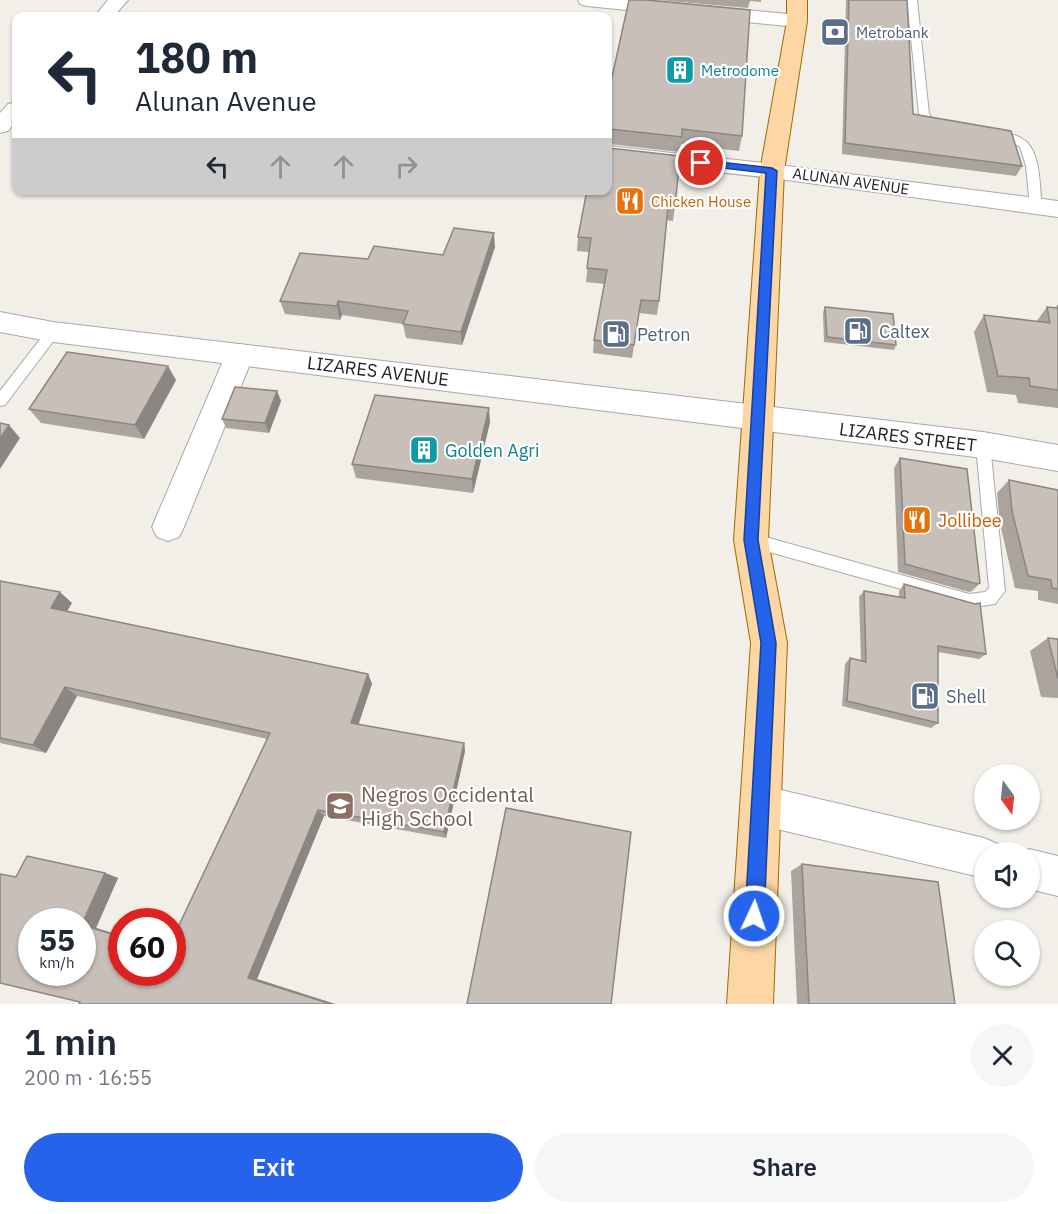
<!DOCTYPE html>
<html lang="en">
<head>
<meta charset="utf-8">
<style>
	body { margin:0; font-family:"IBM Plex Sans",sans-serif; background:#f6f6f7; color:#1f2937; height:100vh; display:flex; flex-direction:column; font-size:22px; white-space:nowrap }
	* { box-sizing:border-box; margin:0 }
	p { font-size:20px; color:#747a83 }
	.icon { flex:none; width:33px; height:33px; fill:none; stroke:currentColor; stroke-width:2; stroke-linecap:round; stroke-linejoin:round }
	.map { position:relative; height:1004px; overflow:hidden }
	.sheet { display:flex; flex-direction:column; background:#fff; flex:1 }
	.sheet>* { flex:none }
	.top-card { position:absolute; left:12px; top:12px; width:600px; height:183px; border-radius:12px; box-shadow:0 2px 4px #0004; background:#fff; color:#1f2937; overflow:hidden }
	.needle { width:39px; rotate:165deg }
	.controls { position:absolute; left:974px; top:764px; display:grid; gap:12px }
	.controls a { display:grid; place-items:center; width:66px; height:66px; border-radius:50%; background:#fff; box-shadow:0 2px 4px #0004; font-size:30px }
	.speed { position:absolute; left:18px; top:908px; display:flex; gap:12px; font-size:30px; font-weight:700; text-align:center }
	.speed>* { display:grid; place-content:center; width:78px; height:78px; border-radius:50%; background:#fff; box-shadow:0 2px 4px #0004; line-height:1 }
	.speed small { font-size:15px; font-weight:400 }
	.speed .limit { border:9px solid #d22; background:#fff; color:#111 }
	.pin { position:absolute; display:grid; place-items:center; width:51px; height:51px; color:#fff; margin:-26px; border:3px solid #fff; border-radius:50%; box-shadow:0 2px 6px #0007 }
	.me { position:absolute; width:66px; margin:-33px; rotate:3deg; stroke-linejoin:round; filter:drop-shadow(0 0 4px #0008) }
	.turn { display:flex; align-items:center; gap:21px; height:126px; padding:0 24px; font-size:27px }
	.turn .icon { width:78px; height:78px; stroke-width:2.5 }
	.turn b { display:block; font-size:42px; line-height:51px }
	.lanes { display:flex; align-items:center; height:57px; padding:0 24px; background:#0003; justify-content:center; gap:30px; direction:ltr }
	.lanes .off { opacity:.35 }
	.round { display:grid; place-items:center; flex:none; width:63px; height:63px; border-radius:32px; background:#f6f6f7 }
	.head { display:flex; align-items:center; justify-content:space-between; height:102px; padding:0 24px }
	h1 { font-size:36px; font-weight:600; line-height:45px }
	.action { display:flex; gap:12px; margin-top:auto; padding:12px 24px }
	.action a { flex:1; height:69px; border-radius:36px; background:#2563eb; color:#fff; font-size:24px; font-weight:600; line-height:69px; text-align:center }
	.action a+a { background:#f6f6f7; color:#1f2937 }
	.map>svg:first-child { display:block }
</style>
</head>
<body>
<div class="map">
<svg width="1058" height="1004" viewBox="0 0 1058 1004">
	<rect width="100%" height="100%" fill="#f2efe9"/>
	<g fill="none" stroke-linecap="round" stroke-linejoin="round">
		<!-- service casing -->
		<g stroke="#a9a9a9" stroke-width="2">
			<g id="service">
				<polygon points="907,0 917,0 929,114 933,119 947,123 947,127 925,123 919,114"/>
				<path d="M 993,131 C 1002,132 1013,133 1021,138 C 1042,149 1039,187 1042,206 L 1040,209 L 1032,209 L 1030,206 L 1026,166 L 1020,147 L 1010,141 L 989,136 L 988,134 Z"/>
				<polygon points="53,327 58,329 59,332 58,335 5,405 0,406 0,391 48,329"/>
				<polygon points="983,439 988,441 990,445 1005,591 995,604 969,608 751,547 746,545 743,540 746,535 751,533 969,594 985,592 989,588 976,445 978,441"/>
			</g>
		</g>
		<!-- minor casing -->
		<g stroke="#a9a9a9" stroke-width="2">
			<g id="minor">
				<polygon points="108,0 128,0 114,16 95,16"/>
				<polygon points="578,0 644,0 797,15 804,17 807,21 804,25 797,27 587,6 580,4"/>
				<polygon points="16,102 16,121 8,131 0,133 0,113 8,104"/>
				<polygon points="608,146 772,164 1058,201 1058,217 772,178 608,160"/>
				<polygon points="240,344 250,347 254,354 184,527 179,537 168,541 157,537 152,527 226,354 230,347"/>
				<polygon points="760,785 984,838 998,844 1002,852 984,852 984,878 760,825 746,819 740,805 746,791"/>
				<polygon points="1029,849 1058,856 1058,896 1029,889 1029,852 1021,852"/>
			</g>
		</g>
		<!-- tertiary casing -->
		<g stroke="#a9a9a9" stroke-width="2">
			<polygon id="tertiary" points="0,312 53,322 983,432 1058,445 1058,471 983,458 53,342 0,332"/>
		</g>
		<!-- primary casing -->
		<g stroke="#a06b00" stroke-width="2">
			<polygon id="primary" points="787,0 807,0 807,21 784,171 768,540 787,643 773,1004 727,1004 751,643 734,540 760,171 787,21"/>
		</g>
		<!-- service -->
		<use href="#service" fill="#fff" fill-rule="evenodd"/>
		<!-- minor -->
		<use href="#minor" fill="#fff" fill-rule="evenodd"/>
		<!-- tertiary -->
		<use href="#tertiary" fill="#fff" fill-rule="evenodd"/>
		<!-- primary -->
		<use href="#primary" fill="#fcd6a4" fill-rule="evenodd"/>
	</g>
	<!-- wall -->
	<g fill="#aba49e">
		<polygon points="657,0 761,0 761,2 750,1 748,8"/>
		<polygon points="846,0 907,0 913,114 1022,166 1016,176 842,154"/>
		<polygon points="608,95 742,136 739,151 681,144 679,152 609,144 609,148 675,207 673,221 667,220 659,301 657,315 639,313 632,358 593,353 594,340 605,284 586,282 589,252 577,251 578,237"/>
		<polygon points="495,247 462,345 406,338 403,324 342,315 340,320 285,314 280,301 368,259 443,255"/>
		<polygon points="1058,304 1058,408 1018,403 1016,395 987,392 974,332 984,315 1036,322 1047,307 1055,308"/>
		<polygon points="825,307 896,345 894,350 824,342 823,312"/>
		<polygon points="176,380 144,439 41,423 29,409"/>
		<polygon points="277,391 281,401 269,433 226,428 222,419"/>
		<polygon points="490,422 473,493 356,478 352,464"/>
		<polygon points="900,458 980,583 972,591 969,592 898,572 894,468"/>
		<polygon points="1009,480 1058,490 1058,604 1038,600 1038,591 1015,588 1000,524 997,493"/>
		<polygon points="0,581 72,603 67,611 368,674 372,684 358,724 464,743 465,751 446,838 324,816 257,979 335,1004 79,1004 80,1002 16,877 105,873 118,878 96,928 122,936 122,972 172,972 267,739 77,696 46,753 0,743"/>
		<polygon points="904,584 986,654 979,659 938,652 938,723 931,728 842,706 845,664 850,658 861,661 859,597 864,591 899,597 899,591"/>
		<polygon points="1048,638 1058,639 1058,698 1041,697 1030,651"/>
		<polygon points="802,864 955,1004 797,1004 791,871"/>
	</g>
	<!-- shaded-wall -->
	<g fill="#8b8681">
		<polygon points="494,233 495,247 462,345 461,332"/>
		<polygon points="338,301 342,315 340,320 337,306"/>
		<polygon points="168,366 176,380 144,439 135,425"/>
		<polygon points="277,391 281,401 269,433 265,423"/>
		<polygon points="489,408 490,422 473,493 472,479"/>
		<polygon points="9,425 20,438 0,469 0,438"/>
		<polygon points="60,592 72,603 63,618 51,608"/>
		<polygon points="368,674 372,684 356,732 351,723"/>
		<polygon points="65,687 77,696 46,753 33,745"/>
		<polygon points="464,743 465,751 446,838 444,832"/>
		<polygon points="318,810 324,816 257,979 335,1004 331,1004 248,978"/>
		<polygon points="105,873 118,878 96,928 122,936 122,937 82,925"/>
	</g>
	<!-- building -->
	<g fill="#c7bfb8" stroke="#8b8681" stroke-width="1.5">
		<polygon points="629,0 646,0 750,10 742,136 682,129 682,137 610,129 608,131 608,95"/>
		<polygon points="849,0 907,0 913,114 1011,131 1022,166 845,143"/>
		<polygon points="608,136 609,148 680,156 675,207 668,206 659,301 641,300 634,345 594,340 607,270 587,268 591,238 578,237 587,190 608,190"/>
		<polygon points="454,228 494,233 461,332 403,324 408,311 338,301 337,306 280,301 300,253 368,259 374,246 443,255"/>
		<polygon points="825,307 893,314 896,345 827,337"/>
		<polygon points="1047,307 1058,308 1058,390 1030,386 1029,378 998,376 984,315 1050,323"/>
		<polygon points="67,352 168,366 135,425 29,409"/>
		<polygon points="235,387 277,391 265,423 222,419"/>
		<polygon points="375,395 489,408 472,479 352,464"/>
		<polygon points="0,423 9,425 0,438"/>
		<polygon points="900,458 967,469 980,583 977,584 905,564"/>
		<polygon points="1009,480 1058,490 1058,589 1052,588 1051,580 1028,576 1012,511"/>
		<polygon points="0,581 60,592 51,608 368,674 351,723 464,743 444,832 318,810 248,978 331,1004 79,1004 80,1002 0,983 0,874 16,877 27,856 105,873 82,924 82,921 32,921 32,972 82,972 82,925 122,937 122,972 172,972 172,940 270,733 65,687 33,745 0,738"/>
		<polygon points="904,584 975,604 980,603 986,654 938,646 938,723 847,701 850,658 866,662 864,591 905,598"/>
		<polygon points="1048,638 1058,639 1058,679"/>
		<polygon points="506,808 631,832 611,1004 467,1004"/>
		<polygon points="802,864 938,882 955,1004 809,1004"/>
	</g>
	<!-- route -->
	<polygon fill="#2563eb" stroke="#184099" stroke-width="1.5" points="701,160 772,168 777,171 758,540 776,643 764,916 761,922 754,925 748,922 745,916 761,643 744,540 766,173 698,165 696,163"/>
	<!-- icons -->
	<defs>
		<g id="bank-square" transform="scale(1.5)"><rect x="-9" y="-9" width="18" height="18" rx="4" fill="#5c6f8a" stroke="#fff"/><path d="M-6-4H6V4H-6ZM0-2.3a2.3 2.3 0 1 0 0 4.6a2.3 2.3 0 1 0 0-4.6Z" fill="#fff"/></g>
		<g id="building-square" transform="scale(1.5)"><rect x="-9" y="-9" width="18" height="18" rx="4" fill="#0f9aa8" stroke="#fff"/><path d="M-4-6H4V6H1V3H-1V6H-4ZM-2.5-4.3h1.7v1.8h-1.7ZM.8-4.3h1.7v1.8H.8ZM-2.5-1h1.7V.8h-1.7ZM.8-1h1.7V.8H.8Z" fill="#fff"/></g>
		<g id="restaurant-square" transform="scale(1.5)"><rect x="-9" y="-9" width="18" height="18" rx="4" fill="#e8710a" stroke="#fff"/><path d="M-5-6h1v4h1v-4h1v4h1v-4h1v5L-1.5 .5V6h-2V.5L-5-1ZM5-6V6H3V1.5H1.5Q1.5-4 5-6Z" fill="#fff"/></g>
		<g id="fuel-square" transform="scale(1.5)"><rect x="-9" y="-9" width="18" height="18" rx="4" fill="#5c6f8a" stroke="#fff"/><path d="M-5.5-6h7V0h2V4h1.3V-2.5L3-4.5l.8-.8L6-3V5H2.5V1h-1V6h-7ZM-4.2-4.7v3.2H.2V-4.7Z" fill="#fff"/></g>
		<g id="school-square" transform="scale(1.5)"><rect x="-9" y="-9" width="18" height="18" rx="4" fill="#8d6e63" stroke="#fff"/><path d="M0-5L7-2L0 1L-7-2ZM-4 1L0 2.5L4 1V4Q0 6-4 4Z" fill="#fff"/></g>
	</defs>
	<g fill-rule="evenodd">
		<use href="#bank-square" x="835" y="32"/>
		<use href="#building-square" x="680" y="70"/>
		<use href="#restaurant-square" x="630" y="201"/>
		<use href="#fuel-square" x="858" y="331"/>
		<use href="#fuel-square" x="616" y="334"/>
		<use href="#building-square" x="424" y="450"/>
		<use href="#restaurant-square" x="917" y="520"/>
		<use href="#fuel-square" x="925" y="696"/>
		<use href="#school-square" x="340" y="806"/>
	</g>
	<g text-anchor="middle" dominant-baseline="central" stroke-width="4.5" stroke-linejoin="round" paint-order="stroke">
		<!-- far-service labels -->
		<g font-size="15" fill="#4e5e75" stroke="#fff" text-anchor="start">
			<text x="856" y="32">Metrobank</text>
		</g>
		<!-- far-culture labels -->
		<g font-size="15" fill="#0d838f" stroke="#fff" text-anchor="start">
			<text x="701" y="70">Metrodome</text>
		</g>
		<!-- far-street labels -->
		<g font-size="15" fill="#222" stroke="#fff">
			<text transform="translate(851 181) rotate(8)">ALUNAN AVENUE</text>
		</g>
		<!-- far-food labels -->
		<g font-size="15" fill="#c56008" stroke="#fff" text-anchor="start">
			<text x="651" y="201">Chicken House</text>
		</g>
		<!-- service labels -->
		<g font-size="18" fill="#4e5e75" stroke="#fff" text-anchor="start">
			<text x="879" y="331">Caltex</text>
			<text x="637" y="334">Petron</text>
			<text x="946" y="696">Shell</text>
		</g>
		<!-- street labels -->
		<g font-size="18" fill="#222" stroke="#fff">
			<text transform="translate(378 371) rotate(7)">LIZARES AVENUE</text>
			<text transform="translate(908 437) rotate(7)">LIZARES STREET</text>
		</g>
		<!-- culture labels -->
		<g font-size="18" fill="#0d838f" stroke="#fff" text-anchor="start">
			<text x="445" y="450">Golden Agri</text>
		</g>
		<!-- food labels -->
		<g font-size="18" fill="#c56008" stroke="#fff" text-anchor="start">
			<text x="938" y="520">Jollibee</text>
		</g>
		<!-- near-education labels -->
		<g font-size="21" fill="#785e54" stroke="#fff" text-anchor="start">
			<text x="361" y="794">Negros Occidental<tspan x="361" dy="24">High School</tspan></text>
		</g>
	</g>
</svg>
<div class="controls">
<a><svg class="needle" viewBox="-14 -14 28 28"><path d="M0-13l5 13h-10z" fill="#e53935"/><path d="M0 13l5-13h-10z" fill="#747a83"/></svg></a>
<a><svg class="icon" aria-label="sound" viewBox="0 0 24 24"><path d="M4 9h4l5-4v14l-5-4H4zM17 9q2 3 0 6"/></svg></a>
<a><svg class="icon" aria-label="search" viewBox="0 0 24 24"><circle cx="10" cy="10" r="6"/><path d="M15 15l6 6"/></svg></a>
</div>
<div class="speed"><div>55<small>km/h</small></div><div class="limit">60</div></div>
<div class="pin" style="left:701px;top:163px;background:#d93025"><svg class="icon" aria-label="arrive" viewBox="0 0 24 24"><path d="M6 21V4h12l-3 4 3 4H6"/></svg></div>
<svg class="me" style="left:754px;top:916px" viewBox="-20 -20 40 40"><circle r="17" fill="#2563eb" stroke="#fff" stroke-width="3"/><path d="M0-11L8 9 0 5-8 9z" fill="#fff"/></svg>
<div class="top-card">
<div class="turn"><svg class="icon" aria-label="left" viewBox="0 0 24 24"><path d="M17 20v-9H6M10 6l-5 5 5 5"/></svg><div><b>180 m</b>Alunan Avenue</div></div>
<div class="lanes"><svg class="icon" aria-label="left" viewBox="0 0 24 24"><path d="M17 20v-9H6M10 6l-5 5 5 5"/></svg><svg class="icon off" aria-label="ahead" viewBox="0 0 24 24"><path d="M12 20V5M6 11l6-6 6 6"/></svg><svg class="icon off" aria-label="ahead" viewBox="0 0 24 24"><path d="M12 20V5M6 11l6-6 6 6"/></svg><svg class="icon off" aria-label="right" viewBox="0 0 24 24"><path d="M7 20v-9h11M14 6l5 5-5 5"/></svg></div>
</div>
</div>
<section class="sheet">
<div class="head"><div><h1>1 min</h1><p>200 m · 16:55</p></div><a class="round"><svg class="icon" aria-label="close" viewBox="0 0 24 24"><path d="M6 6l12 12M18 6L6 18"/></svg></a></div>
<div class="action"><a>Exit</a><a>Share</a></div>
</section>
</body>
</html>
